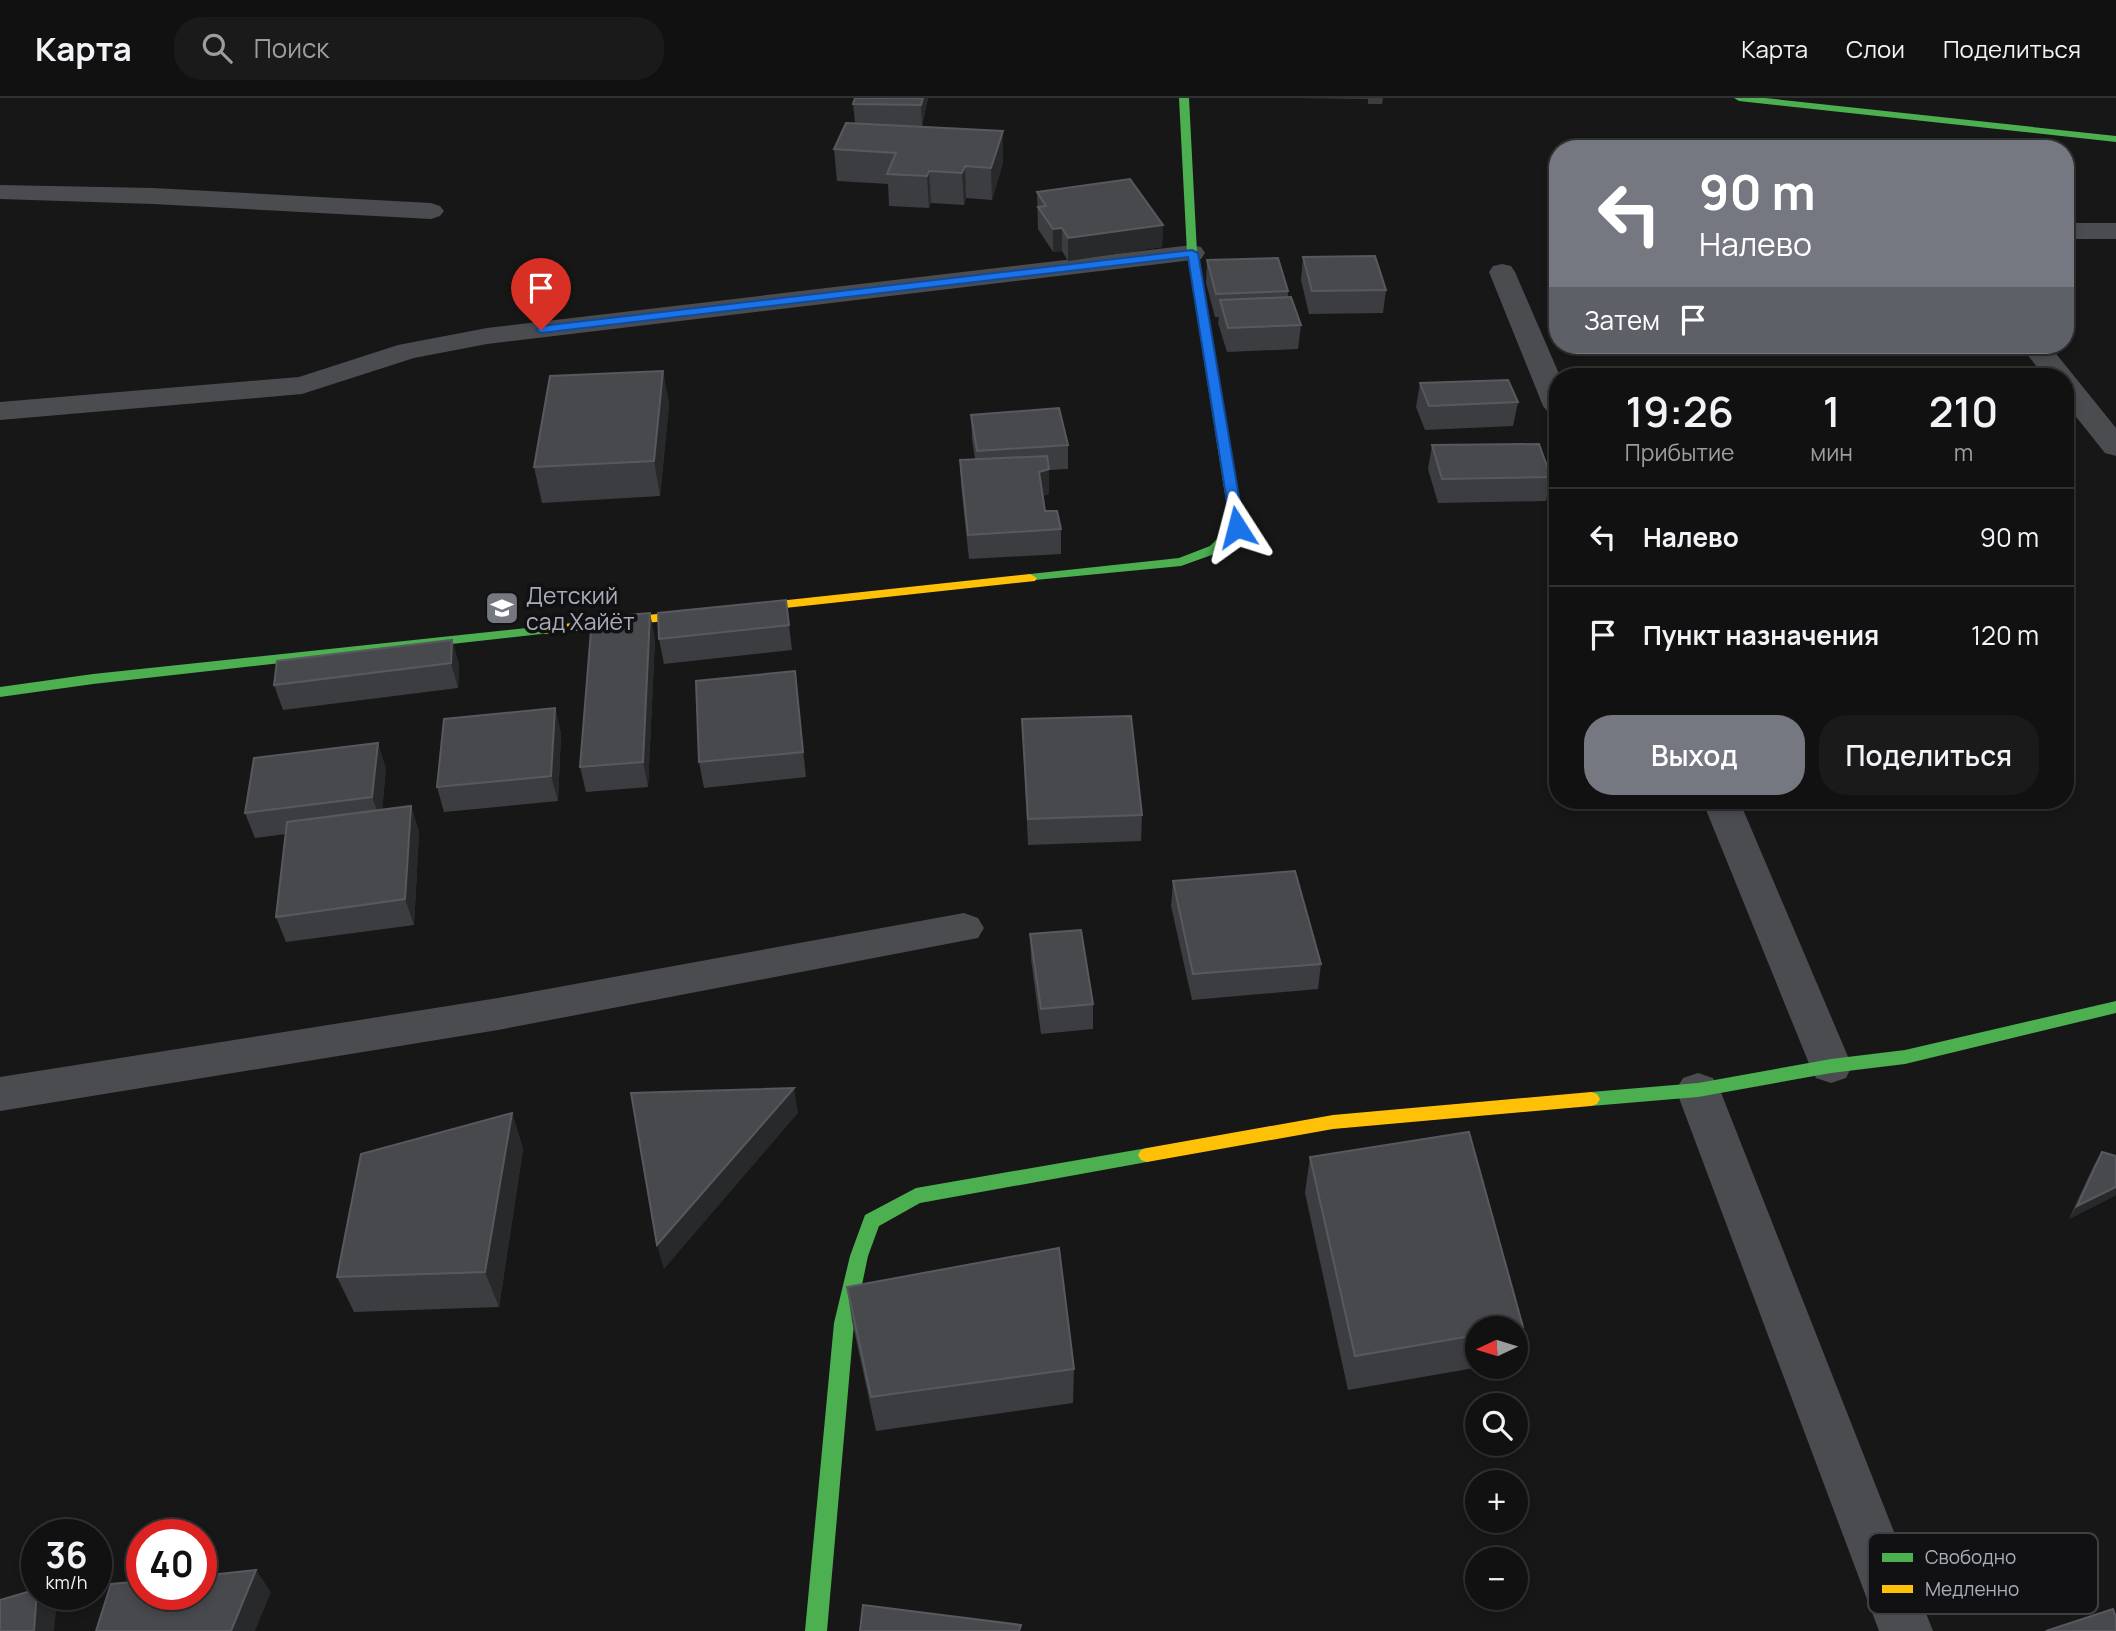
<!DOCTYPE html>
<html lang="ru">
<head>
<meta charset="utf-8">
<style>
	body { margin:0; font-family:Manrope,sans-serif; background:#1a1a1a; color:#f1f3f6; height:100vh; display:flex; flex-direction:column; font-size:26px; white-space:nowrap }
	* { box-sizing:border-box; margin:0 }
	p { font-size:23px; color:#9c9d9f }
	.icon { flex:none; width:38px; height:38px; fill:none; stroke:currentColor; stroke-width:2; stroke-linecap:round; stroke-linejoin:round }
	.map { position:relative; flex:1; overflow:hidden }
	.side { position:absolute; left:1549px; top:270px; width:525px; height:441px; display:flex; flex-direction:column; background:#111; border-radius:28px; box-shadow:0 4px 10px #0003,0 0 0 2px #303131 }
	.side>* { flex:none }
	.top-card { position:absolute; left:1549px; top:42px; width:525px; height:214px; border-radius:28px; box-shadow:0 4px 10px #0003,0 0 0 2px #303131; background:#757880; color:#fff; overflow:hidden }
	.needle { width:46px; rotate:266deg }
	.fabs { position:absolute; left:1465px; top:1218px; display:grid; gap:14px }
	.fabs a { display:grid; place-items:center; width:63px; height:63px; border-radius:50%; background:#111; box-shadow:0 4px 10px #0003,0 0 0 2px #303131; font-size:35px }
	.speed { position:absolute; left:21px; top:1421px; display:flex; gap:14px; font-size:35px; font-weight:700; text-align:center }
	.speed>* { display:grid; place-content:center; width:91px; height:91px; border-radius:50%; background:#111; box-shadow:0 4px 10px #0003,0 0 0 2px #303131; line-height:1 }
	.speed small { font-size:18px; font-weight:400 }
	.speed .limit { border:10px solid #d22; background:#fff; color:#111 }
	.pin { position:absolute; display:grid; place-items:center; width:60px; height:60px; color:#fff; margin:-72px -30px; border-radius:50% 50% 50% 0; rotate:-45deg; box-shadow:0 0 7px #0007 }
	.pin .icon { rotate:45deg }
	.me { position:absolute; width:77px; margin:-38px; rotate:351deg; stroke-linejoin:round; filter:drop-shadow(0 0 5px #0008) }
	.turn { display:flex; align-items:center; gap:24px; height:147px; padding:0 35px; font-size:32px }
	.turn .icon { width:91px; height:91px; stroke-width:2.5 }
	.turn b { display:block; font-size:49px; line-height:60px }
	.then { display:flex; align-items:center; height:66px; padding:0 35px; background:#0003; gap:14px; font-size:26px }
	.eta { display:flex; justify-content:space-evenly; align-items:center; height:119px; text-align:center }
	.eta b { font-size:42px; font-weight:600; line-height:49px }
	.cta { display:flex; gap:14px; margin-top:auto; padding:14px 35px }
	.cta a { flex:1; height:80px; border-radius:28px; background:#757880; color:#fff; font-size:28px; font-weight:600; line-height:80px; text-align:center }
	.cta a+a { background:#1a1a1a; color:#f1f3f6 }
	ul { padding:0; list-style:none }
	li { display:flex; align-items:center; gap:21px; height:98px; padding:0 35px; border-top:2px solid #303131 }
	li div { flex:1 }
	li b { display:block; font-size:26px }
	li em { font-style:normal }
	header { display:flex; align-items:center; gap:42px; box-sizing:border-box; height:98px; padding:0 35px; background:#111; border-bottom:2px solid #303131 }
	header strong { font-size:33px }
	nav { display:flex; gap:38px; margin-inline-start:auto; font-size:24px }
	.search { width:490px; height:63px; background:#1a1a1a; display:flex; align-items:center; gap:18px; box-sizing:border-box; padding:0 24px; border-radius:28px; color:#9c9d9f; font-size:26px }
	.map>svg:first-child { display:block }
</style>
</head>
<body>
<header>
<strong>Карта</strong>
<div class="search"><svg class="icon" aria-label="search" viewBox="0 0 24 24"><circle cx="10" cy="10" r="6"/><path d="M15 15l6 6"/></svg>Поиск</div>
<nav><a>Карта</a><a>Слои</a><a>Поделиться</a></nav>
</header>
<div class="map">
<svg width="2116" height="1533" viewBox="0 0 2116 1533">
	<rect width="100%" height="100%" fill="#171717"/>
	<g fill="none" stroke-linecap="round" stroke-linejoin="round">
		<!-- street -->
		<g fill="#4b4c50" fill-rule="evenodd">
			<polygon points="0,87 153,90 431,105 440,108 444,113 440,118 431,121 153,106 0,101"/>
			<rect x="2065" y="125" width="51" height="16"/>
			<polygon points="1192,147 1201,149 1205,155 1201,161 487,246 414,260 302,296 0,322 0,304 299,279 398,247 487,230"/>
			<polygon points="1502,166 1511,168 1515,174 1560,278 1558,278 1558,317 1548,314 1543,308 1489,174 1493,168"/>
			<polygon points="2020,247 2049,247 2116,330 2116,358 2105,355 2065,305 2065,278 2044,278"/>
			<polygon points="1702,702 1739,702 1852,968 1846,980 1831,985 1816,980 1810,968"/>
			<polygon points="964,815 978,820 984,830 978,840 498,932 0,1013 0,979 498,900"/>
			<polygon points="1698,975 1713,980 1720,992 1933,1533 1879,1533 1676,992 1683,980"/>
		</g>
		<!-- fast -->
		<g fill="#4caf50" fill-rule="evenodd">
			<polygon points="1179,0 1189,0 1197,155 1243,429 1220,454 1181,468 1025,483 1023,480 1030,476 1179,460 1210,448 1230,428 1187,155"/>
			<polygon points="1734,0 1765,0 2116,38 2116,44 1739,3"/>
			<polygon points="545,528 550,529 552,532 550,535 93,586 0,599 0,589 93,576"/>
			<polygon points="2116,903 2116,915 1905,966 1831,975 1698,999 1591,1008 1585,1006 1582,1001 1585,996 1591,994 1698,985 1831,961 1905,952"/>
			<polygon points="1147,1050 1153,1052 1156,1057 1153,1062 1147,1064 920,1105 879,1128 868,1158 854,1225 827,1533 805,1533 834,1225 850,1158 865,1117 916,1090"/>
		</g>
		<!-- slow -->
		<g fill="#ffc107" fill-rule="evenodd">
			<polygon points="1030,476 1037,480 1035,483 545,536 538,532 545,528"/>
			<polygon points="1591,994 1597,996 1600,1001 1597,1006 1591,1008 1333,1031 1147,1064 1141,1062 1138,1057 1141,1052 1147,1050 1333,1017"/>
		</g>
	</g>
	<!-- wall -->
	<g fill="#3c3d40">
		<polygon points="855,0 928,0 922,28 1003,64 992,102 966,100 964,107 931,105 929,110 889,108 888,86 837,83 834,51 855,25 853,6"/>
		<polygon points="1296,0 1383,0 1382,6 1368,6 1368,1"/>
		<polygon points="1037,94 1163,127 1162,149 1068,163 1062,153 1053,154 1038,131"/>
		<polygon points="1303,159 1386,192 1383,215 1309,216 1301,182"/>
		<polygon points="1207,162 1288,193 1288,199 1301,227 1298,251 1227,254 1218,225 1219,219 1215,219 1206,185"/>
		<polygon points="663,273 669,307 660,398 542,405 534,369"/>
		<polygon points="1420,285 1518,304 1513,328 1425,332 1416,309"/>
		<polygon points="971,317 1068,347 1068,371 1049,372 1049,396 1043,398 1045,413 1061,431 1061,456 969,461 961,387 960,362 975,361 972,341"/>
		<polygon points="1432,347 1551,379 1546,403 1438,405 1428,371"/>
		<polygon points="786,502 792,552 664,566 659,541"/>
		<polygon points="655,540 648,689 586,694 580,669"/>
		<polygon points="452,542 459,567 458,590 283,612 274,587"/>
		<polygon points="795,573 806,679 704,690 699,664"/>
		<polygon points="555,610 561,636 558,703 444,714 437,689"/>
		<polygon points="1022,621 1142,717 1141,743 1028,747"/>
		<polygon points="386,670 382,712 411,708 419,734 414,827 286,844 276,819 286,736 255,740 245,715"/>
		<polygon points="1173,783 1321,866 1318,891 1192,902 1171,808"/>
		<polygon points="1030,836 1093,906 1093,931 1041,936 1031,861"/>
		<polygon points="512,1015 523,1051 499,1209 354,1214 337,1179"/>
		<polygon points="2102,1054 2116,1058 2116,1097 2069,1121 2094,1067"/>
		<polygon points="1310,1059 1523,1229 1516,1252 1516,1230 1477,1230 1477,1269 1480,1269 1348,1292 1305,1095"/>
		<polygon points="847,1189 1074,1271 1073,1305 876,1333 852,1223"/>
	</g>
	<!-- shaded-wall -->
	<g fill="#28292a">
		<polygon points="923,0 928,0 922,28 921,7"/>
		<polygon points="1003,33 1003,64 992,102 991,70"/>
		<polygon points="965,68 966,100 964,107 962,75"/>
		<polygon points="929,73 931,105 929,110 927,78"/>
		<polygon points="1163,127 1162,149 1068,163 1068,140"/>
		<polygon points="1062,130 1062,153 1053,154 1053,131"/>
		<polygon points="663,273 669,307 660,398 654,363"/>
		<polygon points="1049,371 1049,396 1040,399 1039,374"/>
		<polygon points="650,515 655,540 648,689 643,664"/>
		<polygon points="452,542 459,567 458,590 451,565"/>
		<polygon points="795,573 798,599 806,679 803,654"/>
		<polygon points="555,610 561,636 558,703 551,678"/>
		<polygon points="378,645 386,670 381,724 372,699"/>
		<polygon points="411,708 419,734 414,827 405,801"/>
		<polygon points="794,990 798,1015 664,1171 657,1147"/>
		<polygon points="512,1015 523,1051 499,1209 485,1174"/>
		<polygon points="2116,1089 2116,1097 2069,1121 2077,1108"/>
		<polygon points="256,1472 271,1494 255,1533 231,1533"/>
		<polygon points="37,1496 41,1496 56,1513 54,1533 34,1533"/>
	</g>
	<!-- building -->
	<g fill="#48494d" stroke="#57595e" stroke-width="2">
		<polygon points="855,0 923,0 921,7 853,6"/>
		<polygon points="846,25 1003,33 991,70 965,68 962,75 929,73 927,78 887,76 896,55 834,51"/>
		<polygon points="1130,81 1163,127 1068,140 1062,130 1053,131 1038,109 1046,108 1037,94"/>
		<polygon points="1375,158 1386,192 1312,193 1303,159"/>
		<polygon points="1278,160 1288,193 1216,196 1207,162"/>
		<polygon points="1291,199 1301,227 1228,230 1220,202"/>
		<polygon points="663,273 654,363 534,369 550,278"/>
		<polygon points="1508,282 1518,304 1429,308 1420,285"/>
		<polygon points="1059,310 1068,347 977,353 971,317"/>
		<polygon points="1539,346 1551,379 1442,381 1432,347"/>
		<polygon points="1047,358 1049,371 1039,374 1045,413 1057,413 1061,431 968,437 960,362"/>
		<polygon points="786,502 789,527 659,541 658,515"/>
		<polygon points="650,515 643,664 580,669 592,520"/>
		<polygon points="452,542 451,565 274,587 277,563"/>
		<polygon points="795,573 803,654 699,664 696,583"/>
		<polygon points="555,610 551,678 437,689 444,621"/>
		<polygon points="1131,618 1142,717 1028,721 1022,621"/>
		<polygon points="378,645 372,699 245,715 254,660"/>
		<polygon points="411,708 405,801 276,819 287,724"/>
		<polygon points="1295,773 1321,866 1193,876 1173,783"/>
		<polygon points="1081,832 1093,906 1041,911 1030,836"/>
		<polygon points="794,990 657,1147 631,995"/>
		<polygon points="512,1015 485,1174 337,1179 361,1056"/>
		<polygon points="1469,1034 1523,1229 1514,1230 1477,1230 1477,1237 1355,1258 1310,1059"/>
		<polygon points="2102,1054 2116,1058 2116,1089 2077,1108"/>
		<polygon points="1059,1150 1074,1271 871,1299 847,1189"/>
		<polygon points="256,1472 231,1533 96,1533 111,1486 142,1483 142,1496 201,1496 201,1478"/>
		<polygon points="37,1491 34,1533 0,1533 0,1502"/>
		<polygon points="863,1507 1021,1527 1019,1533 860,1533"/>
		<polygon points="2113,1511 2116,1519 2116,1533 2046,1533"/>
	</g>
	<!-- route -->
	<polygon fill="#1a73e8" stroke="#114b97" stroke-width="2" points="1192,152 1198,155 1244,429 1237,433 1231,429 1188,159 541,235 536,232 541,228"/>
	<!-- icons -->
	<defs>
		<g id="school-square" transform="scale(1.75)"><rect x="-9" y="-9" width="18" height="18" rx="4" fill="#757880" stroke="#111113"/><path d="M0-5L7-2L0 1L-7-2ZM-4 1L0 2.5L4 1V4Q0 6-4 4Z" fill="#fff"/></g>
	</defs>
	<g fill-rule="evenodd">
		<use href="#school-square" x="502" y="510"/>
	</g>
	<g text-anchor="middle" dominant-baseline="central" stroke-width="7" stroke-linejoin="round" paint-order="stroke">
		<!-- poi labels -->
		<g font-size="23" fill="#a8adb8" stroke="#111113" text-anchor="start">
			<text x="526" y="497">Детский<tspan x="526" dy="26">сад Хайёт</tspan></text>
		</g>
	</g>
	<!-- legend -->
	<rect x="1868" y="1435" width="230" height="81" rx="10" fill="#111113" stroke="#3e4045" stroke-width="2"/>
	<rect x="1882" y="1455" width="31" height="9" fill="#4caf50"/>
	<rect x="1882" y="1487" width="31" height="8" fill="#ffc107"/>
	<g font-size="19" fill="#a8adb8">
		<text x="1925" y="1466">Свободно</text>
		<text x="1925" y="1498">Медленно</text>
	</g>
</svg>
<div class="fabs">
<a><svg class="needle" viewBox="-14 -14 28 28"><path d="M0-13l5 13h-10z" fill="#e53935"/><path d="M0 13l5-13h-10z" fill="#9c9d9f"/></svg></a>
<a><svg class="icon" aria-label="search" viewBox="0 0 24 24"><circle cx="10" cy="10" r="6"/><path d="M15 15l6 6"/></svg></a>
<a>+</a>
<a>−</a>
</div>
<div class="speed"><div>36<small>km/h</small></div><div class="limit">40</div></div>
<div class="pin" style="left:541px;top:232px;background:#d93025"><svg class="icon" aria-label="arrive" viewBox="0 0 24 24"><path d="M6 21V4h12l-3 4 3 4H6"/></svg></div>
<svg class="me" style="left:1237px;top:429px" viewBox="-20 -20 40 40"><path d="M0-17L14 15 0 8-14 15z" fill="#1a73e8" stroke="#fff" stroke-width="4"/></svg>
<div class="top-card">
<div class="turn"><svg class="icon" aria-label="left" viewBox="0 0 24 24"><path d="M17 20v-9H6M10 6l-5 5 5 5"/></svg><div><b>90 m</b>Налево</div></div>
<div class="then">Затем<svg class="icon" aria-label="arrive" viewBox="0 0 24 24"><path d="M6 21V4h12l-3 4 3 4H6"/></svg></div>
</div>
<section class="side">
<div class="eta">
<div><b>19:26</b><p>Прибытие</p></div>
<div><b>1</b><p>мин</p></div>
<div><b>210</b><p>m</p></div>
</div>
<ul>
<li><svg class="icon" aria-label="left" viewBox="0 0 24 24"><path d="M17 20v-9H6M10 6l-5 5 5 5"/></svg><div><b>Налево</b></div><em>90 m</em></li>
<li><svg class="icon" aria-label="arrive" viewBox="0 0 24 24"><path d="M6 21V4h12l-3 4 3 4H6"/></svg><div><b>Пункт назначения</b></div><em>120 m</em></li>
</ul>
<div class="cta"><a>Выход</a><a>Поделиться</a></div>
</section>
</div>
</body>
</html>
